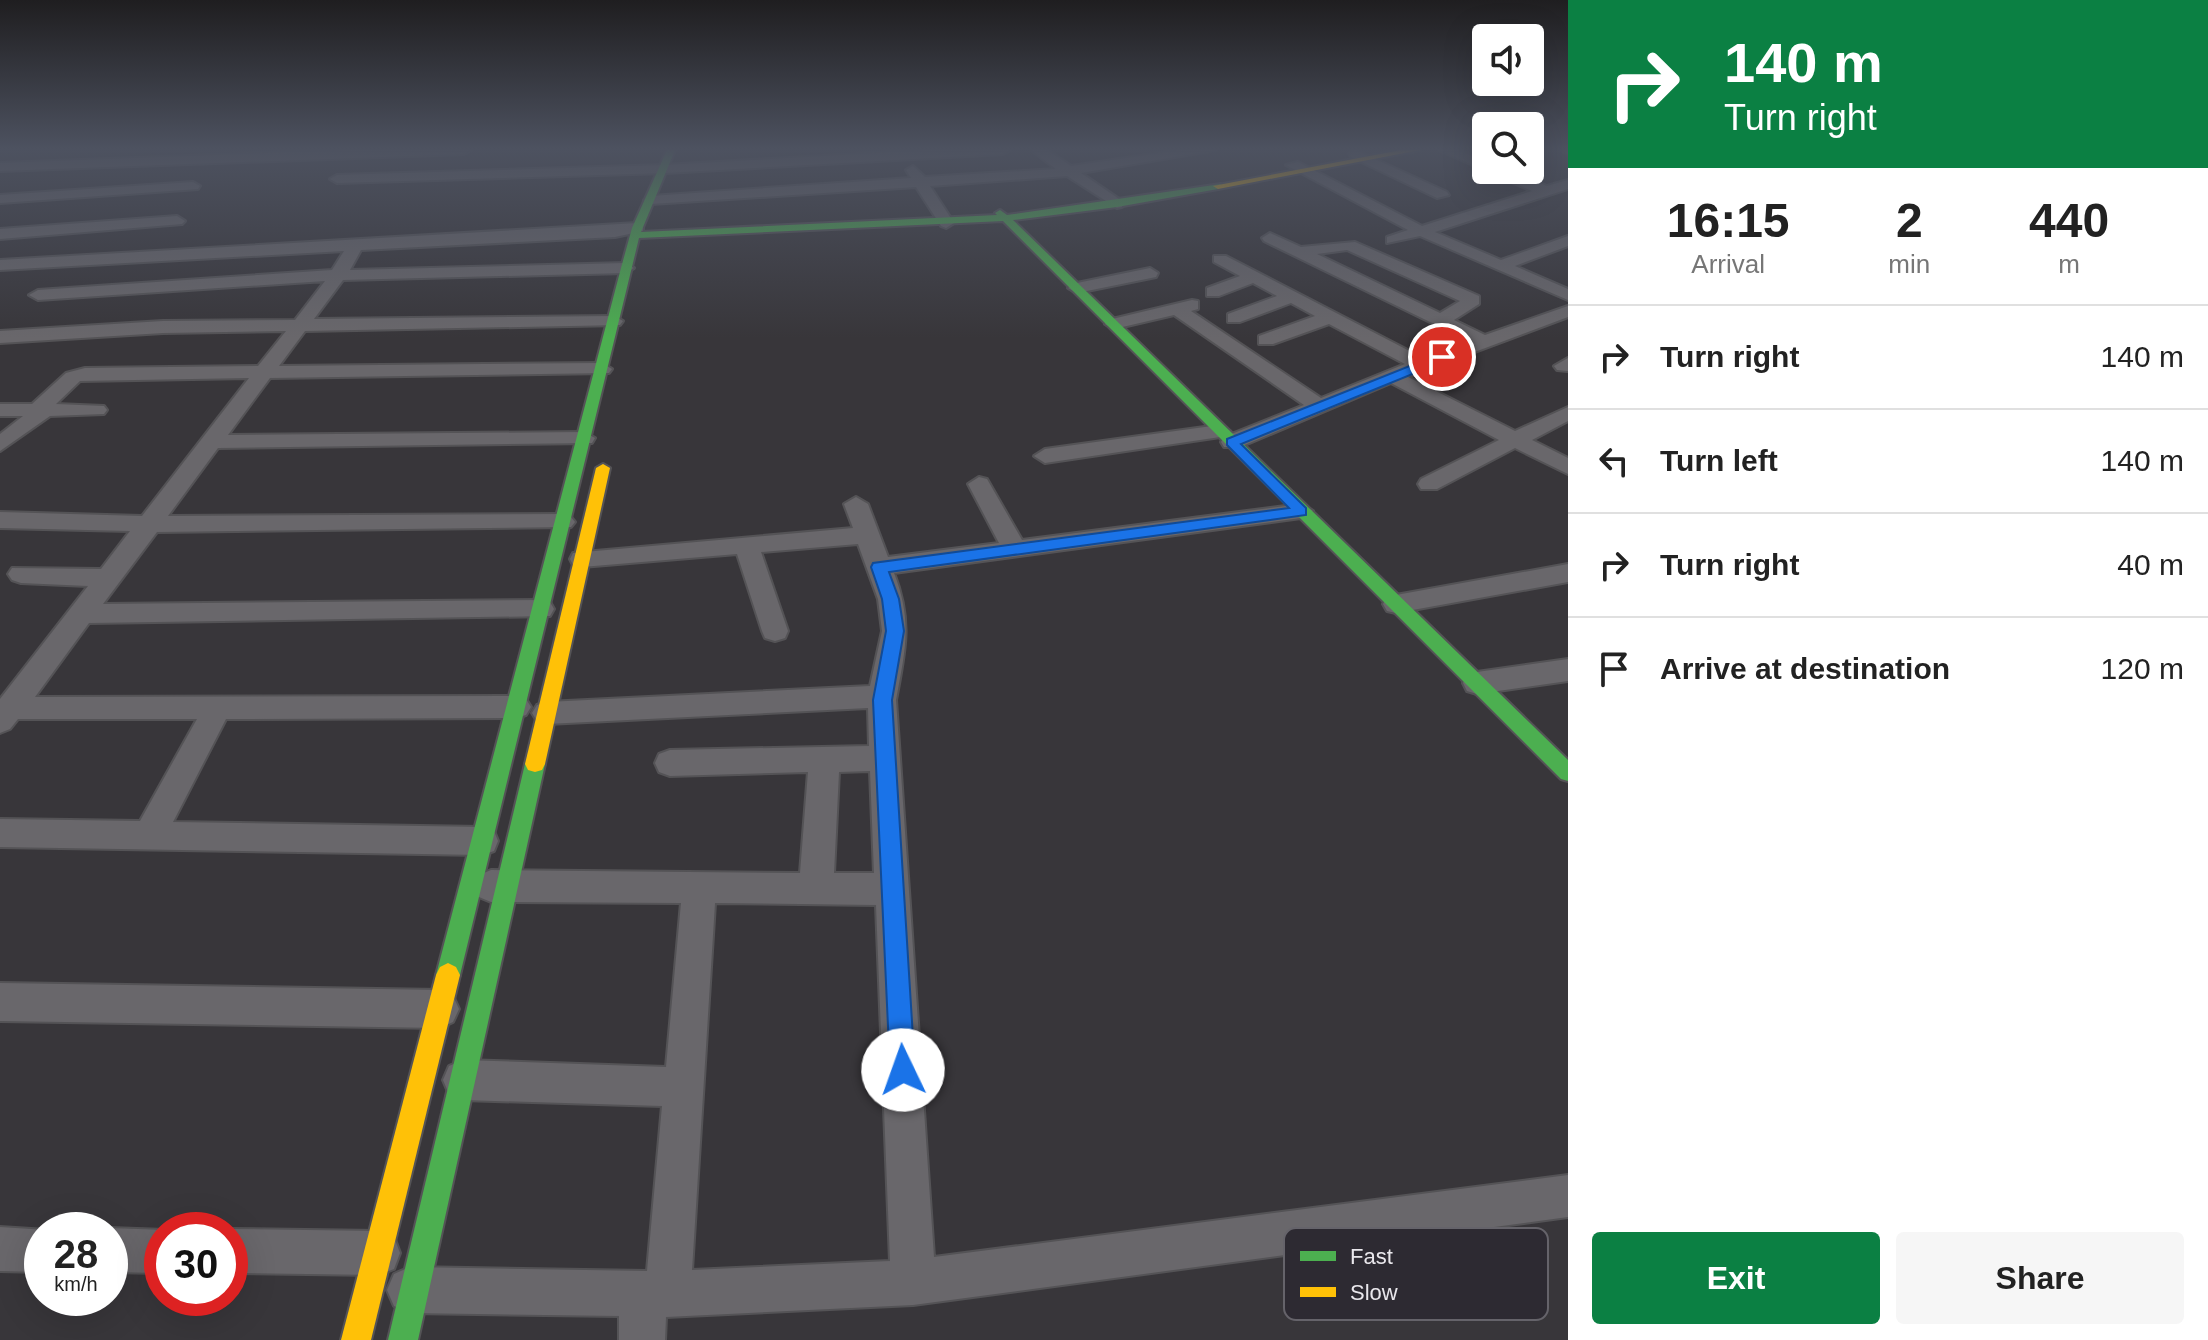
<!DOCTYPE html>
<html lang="en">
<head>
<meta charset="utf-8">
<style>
	body { margin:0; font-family:Helvetica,sans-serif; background:#f6f6f6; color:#222; height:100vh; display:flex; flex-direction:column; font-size:30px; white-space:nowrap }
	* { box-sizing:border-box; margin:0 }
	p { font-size:26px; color:#767676 }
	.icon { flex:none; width:44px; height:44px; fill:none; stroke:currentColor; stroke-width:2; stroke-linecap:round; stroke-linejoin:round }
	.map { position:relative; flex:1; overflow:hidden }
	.sheet { display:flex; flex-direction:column; background:#fff; width:640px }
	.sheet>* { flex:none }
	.top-card { background:#0b8043; color:#fff; overflow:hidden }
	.tools { position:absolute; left:1472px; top:24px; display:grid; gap:16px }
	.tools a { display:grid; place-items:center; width:72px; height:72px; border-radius:8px; background:#fff; box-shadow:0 8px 32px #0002; font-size:40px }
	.speed { position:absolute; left:24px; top:1212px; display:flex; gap:16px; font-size:40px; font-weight:700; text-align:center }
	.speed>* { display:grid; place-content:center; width:104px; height:104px; border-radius:50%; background:#fff; box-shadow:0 8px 32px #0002; line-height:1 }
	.speed small { font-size:20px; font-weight:400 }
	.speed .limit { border:12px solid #d22; background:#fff; color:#111 }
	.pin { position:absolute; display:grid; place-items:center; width:68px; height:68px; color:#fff; margin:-34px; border:4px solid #fff; border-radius:50%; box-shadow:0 2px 8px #0007 }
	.me { position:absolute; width:88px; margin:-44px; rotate:357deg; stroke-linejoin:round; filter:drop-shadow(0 0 6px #0008) }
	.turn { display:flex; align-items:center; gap:28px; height:168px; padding:0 24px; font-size:36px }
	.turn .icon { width:104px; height:104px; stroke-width:2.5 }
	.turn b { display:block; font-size:56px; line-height:68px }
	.eta { display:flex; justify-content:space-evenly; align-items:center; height:136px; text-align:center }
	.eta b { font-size:48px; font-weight:600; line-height:56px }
	.button { display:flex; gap:16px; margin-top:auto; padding:16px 24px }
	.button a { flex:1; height:92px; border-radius:8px; background:#0b8043; color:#fff; font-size:32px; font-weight:600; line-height:92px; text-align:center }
	.button a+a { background:#f6f6f6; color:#222 }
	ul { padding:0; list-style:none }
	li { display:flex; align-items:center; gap:24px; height:104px; padding:0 24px; border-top:2px solid #e0e0e0 }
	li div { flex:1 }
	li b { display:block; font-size:30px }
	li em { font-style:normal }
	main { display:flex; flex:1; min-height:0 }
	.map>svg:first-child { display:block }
</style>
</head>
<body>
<main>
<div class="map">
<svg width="1568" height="1340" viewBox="0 0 1568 1340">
	<rect width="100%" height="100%" fill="#38363a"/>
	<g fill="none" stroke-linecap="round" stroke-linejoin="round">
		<!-- street casing -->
		<g stroke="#545356" stroke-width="4">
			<g id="street">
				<polygon points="351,150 471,150 464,154 0,171 0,163"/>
				<polygon points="929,150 1010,150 1003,154 665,173 337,183 330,179 337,175 665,165"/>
				<polygon points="1031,150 1047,150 1071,166 1181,150 1216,150 1081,173 1122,201 1122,207 1117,208 1067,176 930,186 954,223 946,228 941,226 916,187 651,204 644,200 651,196 911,178 906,170 913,166 925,177 1056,169"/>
				<polygon points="1355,150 1447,192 1449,195 1437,198 1351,157 1349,154"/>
				<polygon points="1439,150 1458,150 1486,162 1486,170 1506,170 1547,186 1568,180 1568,189 1435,232 1501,260 1568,236 1568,246 1515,266 1568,289 1568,300 1420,236 1387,243 1387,237 1408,230 1286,165 1298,162 1422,226 1532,191"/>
				<polygon points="193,182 200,186 198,189 0,203 0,195"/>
				<polygon points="177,216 185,221 182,224 0,239 0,229"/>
				<polygon points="637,223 643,225 643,231 615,237 361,250 350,270 626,263 634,268 626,273 343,280 314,319 614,316 623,321 620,325 305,331 279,366 602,363 612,369 609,373 270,378 228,435 584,432 595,438 592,443 218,448 168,516 563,514 571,517 575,522 571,527 157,532 103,604 541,600 550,602 554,609 550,616 89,623 35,697 516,696 526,699 531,707 526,715 516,718 226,719 173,822 482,827 494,831 498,841 494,851 482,855 0,847 0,819 140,821 197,719 18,719 10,729 0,733 0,699 88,586 21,583 12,580 8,574 12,568 101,569 130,531 0,528 0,512 142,516 249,378 80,381 56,404 104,406 107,410 104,414 50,416 0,451 0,434 23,416 0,416 0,404 32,404 66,373 85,368 258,366 286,331 163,333 0,343 0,331 163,321 295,320 325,281 38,300 29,295 38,290 332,270 344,251 0,270 0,260"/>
				<path d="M 1270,233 L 1301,247 L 1355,242 L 1479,296 L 1479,304 L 1454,320 L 1485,335 L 1568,306 L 1568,317 L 1408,377 L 1515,431 L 1568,407 L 1568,421 L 1532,440 L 1568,458 L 1568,474 L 1515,448 L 1437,489 L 1421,489 L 1418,484 L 1421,479 L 1499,440 L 1391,383 L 1240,447 L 1224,447 L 1221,442 L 1224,437 L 1304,405 L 1174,315 L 1114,329 L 1105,324 L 1108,320 L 1192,300 L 1198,301 L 1198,309 L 1191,311 L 1321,398 L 1405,364 L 1329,324 L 1273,344 L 1259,344 L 1259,336 L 1315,316 L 1291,303 L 1240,322 L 1228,322 L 1228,314 L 1277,296 L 1253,283 L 1219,296 L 1207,296 L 1207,288 L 1240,276 L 1214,262 L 1214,256 L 1226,256 L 1423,358 L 1469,341 L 1264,241 L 1262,238 ZM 1347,250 L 1460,301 L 1440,313 L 1317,254 Z"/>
				<polygon points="1150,268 1158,273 1156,277 1077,293 1068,288 1077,283"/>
				<polygon points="1568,358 1568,371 1557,370 1554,366"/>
				<polygon points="1219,425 1230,431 1227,436 1045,463 1034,456 1045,449"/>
				<path d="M 979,477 L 987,479 L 1022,540 L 1301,504 L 1313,511 L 1301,518 L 894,573 C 913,622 905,651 896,700 L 934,1257 L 1568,1175 L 1568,1217 L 913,1305 L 666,1317 L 665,1340 L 619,1340 L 619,1316 L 410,1313 L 394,1306 L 387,1290 L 394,1274 L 410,1267 L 647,1271 L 662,1106 L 463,1100 L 449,1094 L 443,1080 L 449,1066 L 463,1060 L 666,1067 L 681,903 L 491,902 L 479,897 L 474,886 L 479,875 L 491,870 L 800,873 L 808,772 L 670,776 L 659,772 L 655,763 L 659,754 L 670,750 L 869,746 L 868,708 L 547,724 L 537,721 L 532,713 L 537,705 L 547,702 L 870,686 L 882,631 L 878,599 L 858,544 L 761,552 L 788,631 L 785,638 L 775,641 L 765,638 L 762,631 L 737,554 L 582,567 L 573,565 L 570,559 L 573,553 L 853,528 L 844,504 L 856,497 L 868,504 L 888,557 L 999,543 L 968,484 ZM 870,771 L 874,873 L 834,873 L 839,772 ZM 715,903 L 876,905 L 890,1261 L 692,1270 Z"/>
				<polygon points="1568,564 1568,582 1396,613 1387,611 1383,604 1387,597 1396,595"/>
				<polygon points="1568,659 1568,681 1477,694 1467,691 1463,683 1467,675 1477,672"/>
				<polygon points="0,983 440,990 453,996 459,1009 453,1022 440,1028 0,1021"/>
				<polygon points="0,1227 47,1230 42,1230 42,1272 0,1271"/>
				<polygon points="110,1228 165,1230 162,1273 110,1272 110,1230 105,1230"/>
				<polygon points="230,1229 378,1231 394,1237 400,1253 394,1269 378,1275 230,1273"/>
			</g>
		</g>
		<!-- fast casing -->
		<g stroke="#545356" stroke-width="4">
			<g id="fast">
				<polygon points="667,150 675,150 641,232 997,215 995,213 1000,210 1007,215 1221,184 1218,189 1117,207 1013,220 1568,760 1568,781 1561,779 1003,221 639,238 460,975 456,983 448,987 440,983 436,975 621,268 632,228"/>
				<polygon points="1561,150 1568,150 1568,154"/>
				<polygon points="535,756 542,758 545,764 418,1340 388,1340 525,764 528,758"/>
			</g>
		</g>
		<!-- slow casing -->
		<g stroke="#545356" stroke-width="4">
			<g id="slow">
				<polygon points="1401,150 1420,150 1218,189 1213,186"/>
				<polygon points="603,464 610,468 545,764 542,770 535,772 528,770 525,764 596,468"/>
				<polygon points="448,963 456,967 460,975 371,1340 341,1340 436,975 440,967"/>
			</g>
		</g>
		<!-- street -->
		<use href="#street" fill="#69676b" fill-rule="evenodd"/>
		<!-- fast -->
		<use href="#fast" fill="#4caf50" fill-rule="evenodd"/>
		<!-- slow -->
		<use href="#slow" fill="#ffc107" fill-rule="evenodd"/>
	</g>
	<!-- sky -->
	<linearGradient id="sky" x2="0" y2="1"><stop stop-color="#1f1e20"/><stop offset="0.44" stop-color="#4d5260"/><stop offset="1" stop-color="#4d5260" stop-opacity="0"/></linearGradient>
	<rect width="1568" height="338" fill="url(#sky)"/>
	<!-- route -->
	<polygon fill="#1a73e8" stroke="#114b97" stroke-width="2" points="1442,353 1449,357 1447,360 1241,444 1306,508 1306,515 889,572 899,599 904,631 892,700 915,1070 912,1079 903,1083 894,1079 890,1070 873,700 886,631 882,599 871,567 873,563 1289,508 1227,445 1227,439"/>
	<!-- legend -->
	<rect x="1284" y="1228" width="264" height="92" rx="12" fill="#2d2a32" stroke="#65636a" stroke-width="2"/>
	<rect x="1300" y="1251" width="36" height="10" fill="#4caf50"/>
	<rect x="1300" y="1287" width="36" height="10" fill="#ffc107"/>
	<g font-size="22" fill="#e9e7ec">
		<text x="1350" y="1264">Fast</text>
		<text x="1350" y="1300">Slow</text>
	</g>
</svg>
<div class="tools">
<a><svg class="icon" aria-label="sound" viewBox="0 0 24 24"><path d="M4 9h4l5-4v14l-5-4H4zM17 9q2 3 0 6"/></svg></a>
<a><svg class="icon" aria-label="search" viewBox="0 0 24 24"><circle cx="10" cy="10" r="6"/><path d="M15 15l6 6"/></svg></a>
</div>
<div class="speed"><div>28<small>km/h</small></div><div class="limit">30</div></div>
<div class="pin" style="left:1442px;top:357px;background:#d93025"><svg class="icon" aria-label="arrive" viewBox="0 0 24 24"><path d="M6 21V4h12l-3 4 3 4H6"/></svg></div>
<svg class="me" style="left:903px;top:1070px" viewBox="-20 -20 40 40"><circle r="19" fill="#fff"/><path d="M0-13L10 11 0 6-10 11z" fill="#1a73e8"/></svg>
</div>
<section class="sheet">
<div class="top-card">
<div class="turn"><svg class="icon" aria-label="right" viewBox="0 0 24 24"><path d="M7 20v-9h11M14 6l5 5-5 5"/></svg><div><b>140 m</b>Turn right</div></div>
</div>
<div class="eta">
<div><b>16:15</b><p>Arrival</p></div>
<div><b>2</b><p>min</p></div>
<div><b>440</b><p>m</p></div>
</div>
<ul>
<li><svg class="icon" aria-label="right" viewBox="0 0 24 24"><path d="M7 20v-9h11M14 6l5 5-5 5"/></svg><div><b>Turn right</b></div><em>140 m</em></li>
<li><svg class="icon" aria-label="left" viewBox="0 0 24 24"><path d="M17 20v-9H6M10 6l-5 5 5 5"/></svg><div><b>Turn left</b></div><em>140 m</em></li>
<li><svg class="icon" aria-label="right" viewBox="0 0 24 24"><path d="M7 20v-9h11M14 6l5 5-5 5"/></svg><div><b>Turn right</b></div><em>40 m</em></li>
<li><svg class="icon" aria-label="arrive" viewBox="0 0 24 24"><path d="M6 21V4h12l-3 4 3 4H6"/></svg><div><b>Arrive at destination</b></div><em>120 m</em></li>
</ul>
<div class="button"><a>Exit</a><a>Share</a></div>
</section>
</main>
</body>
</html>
